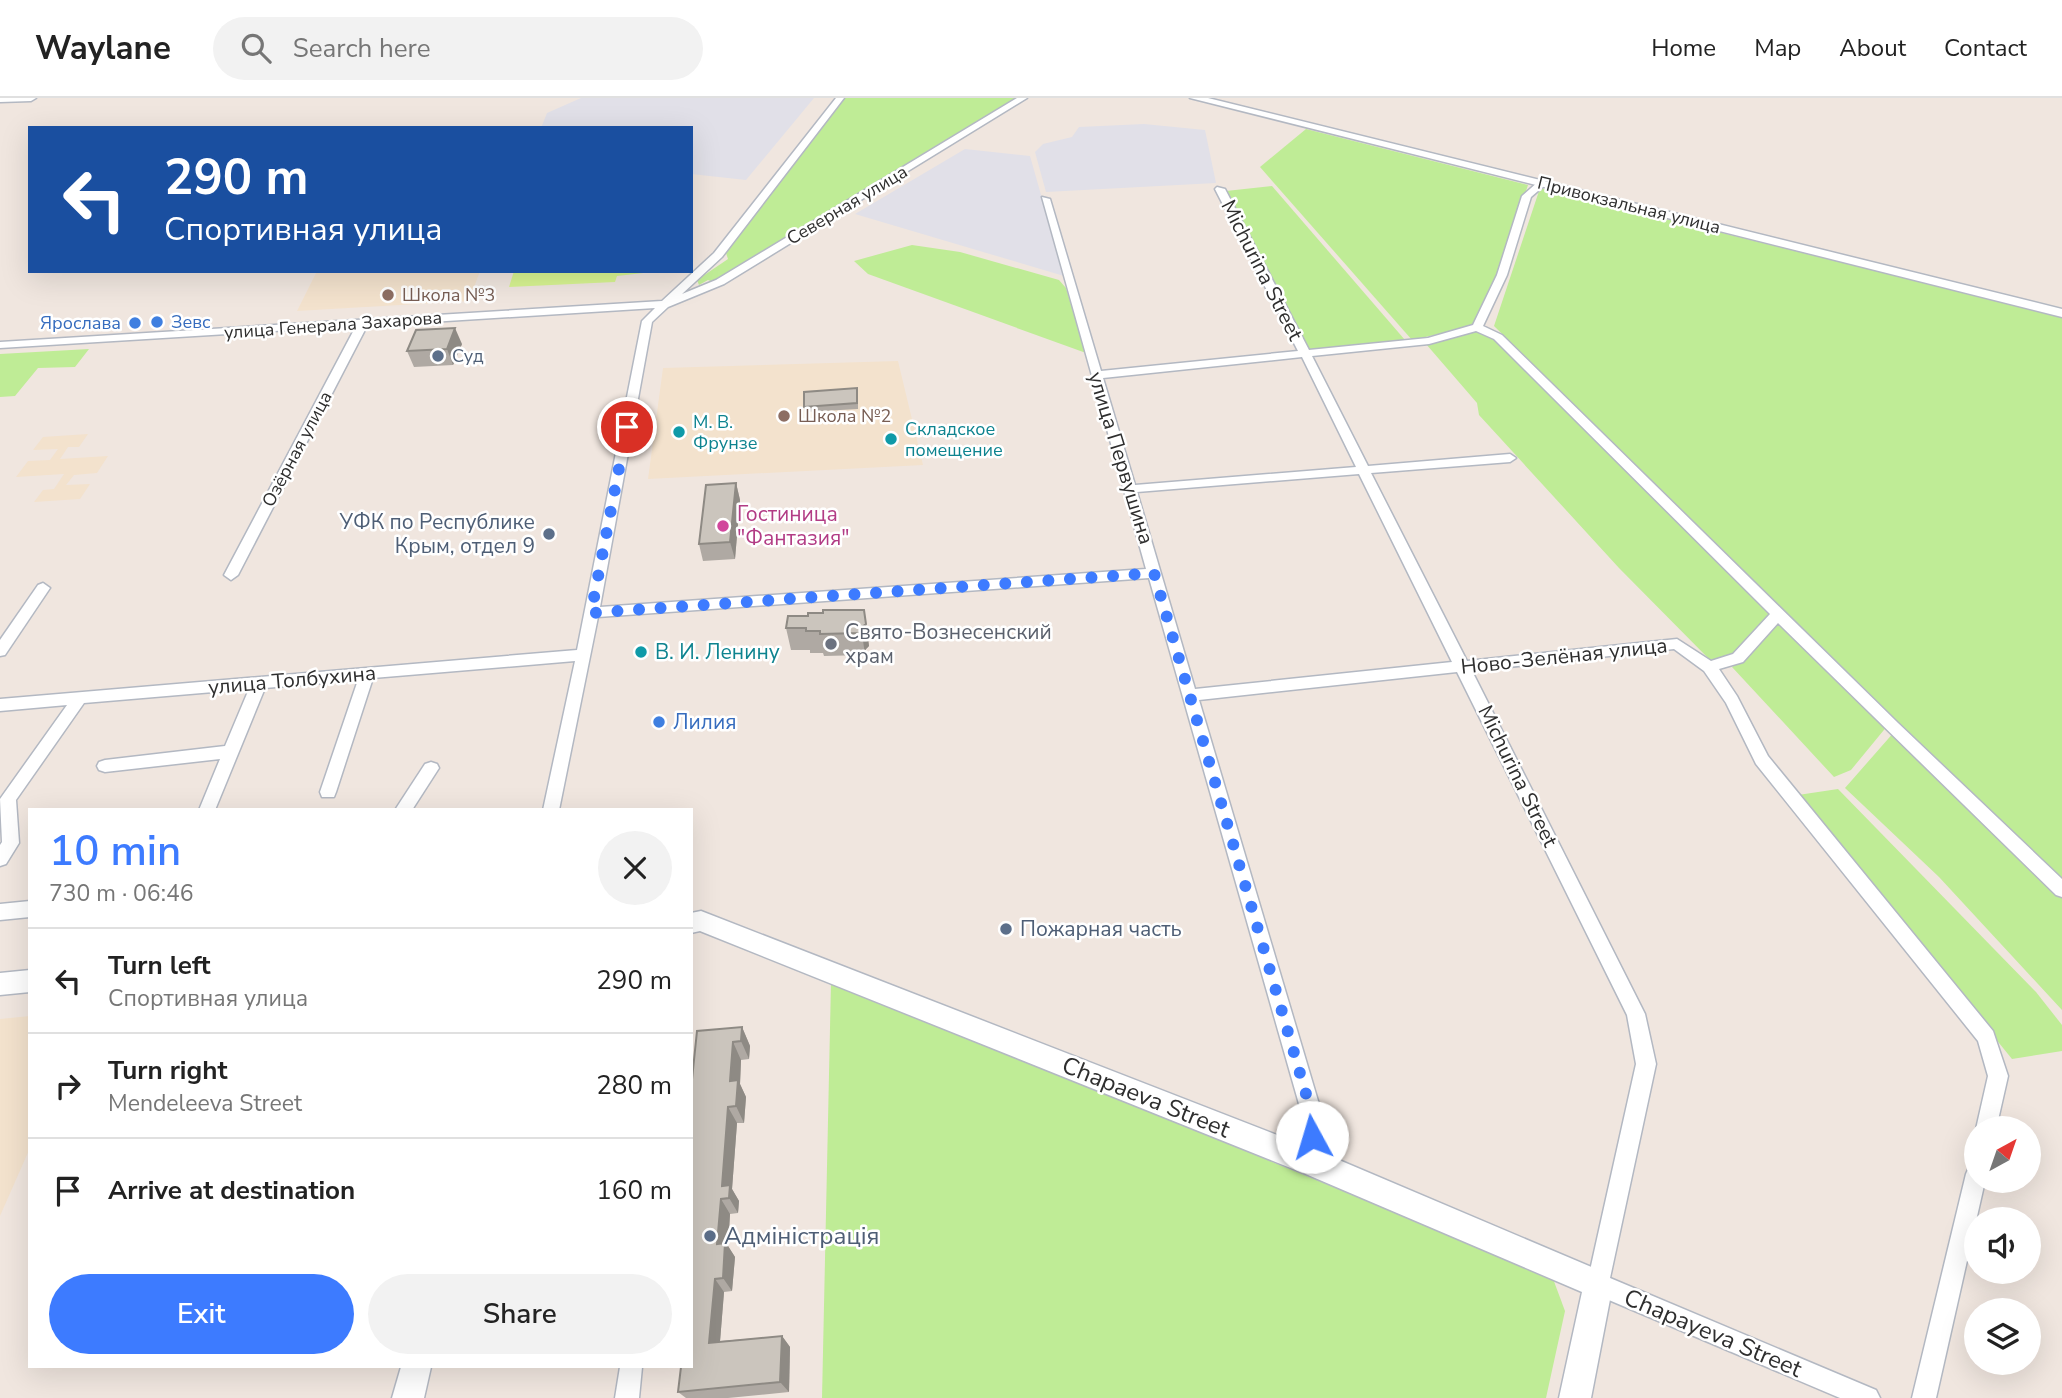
<!DOCTYPE html>
<html lang="en">
<head>
<meta charset="utf-8">
<style>
	body { margin:0; font-family:"Nunito Sans",sans-serif; background:#f2f2f2; color:#222; height:100vh; display:flex; flex-direction:column; font-size:26px; white-space:nowrap }
	* { box-sizing:border-box; margin:0 }
	p { font-size:23px; color:#767676 }
	.icon { flex:none; width:38px; height:38px; fill:none; stroke:currentColor; stroke-width:2; stroke-linecap:round; stroke-linejoin:round }
	.map { position:relative; flex:1; overflow:hidden }
	.panel { position:absolute; left:28px; top:710px; width:665px; height:560px; display:flex; flex-direction:column; background:#fff; border-radius:0px; box-shadow:0 7px 28px #0002 }
	.panel>* { flex:none }
	.hud { position:absolute; left:28px; top:28px; width:665px; height:147px; border-radius:0px; box-shadow:0 7px 28px #0002; background:#1a4fa0; color:#fff; overflow:hidden }
	.needle { width:46px; rotate:40deg }
	.controls { position:absolute; left:1964px; top:1018px; display:grid; gap:14px }
	.controls a { display:grid; place-items:center; width:77px; height:77px; border-radius:50%; background:#fff; box-shadow:0 7px 28px #0002; font-size:35px }
	.pin { position:absolute; display:grid; place-items:center; width:60px; height:60px; color:#fff; margin:-30px; border:4px solid #fff; border-radius:50%; box-shadow:0 2px 7px #0007 }
	.me { position:absolute; width:77px; margin:-38px; rotate:354deg; stroke-linejoin:round; filter:drop-shadow(0 0 5px #0008) }
	.turn { display:flex; align-items:center; gap:24px; height:147px; padding:0 21px; font-size:32px }
	.turn .icon { width:91px; height:91px; stroke-width:2.5 }
	.turn b { display:block; font-size:49px; line-height:60px }
	.round { display:grid; place-items:center; flex:none; width:74px; height:74px; border-radius:37px; background:#f2f2f2 }
	.overview { display:flex; align-items:center; justify-content:space-between; height:119px; padding:0 21px }
	h1 { font-size:42px; font-weight:600; line-height:52px; color:#3d7bff }
	.primary-button { display:flex; gap:14px; margin-top:auto; padding:14px 21px }
	.primary-button a { flex:1; height:80px; border-radius:42px; background:#3d7bff; color:#fff; font-size:28px; font-weight:600; line-height:80px; text-align:center }
	.primary-button a+a { background:#f2f2f2; color:#222 }
	ul { padding:0; list-style:none }
	li { display:flex; align-items:center; gap:21px; height:105px; padding:0 21px; border-top:2px solid #e0e0e0 }
	li div { flex:1 }
	li b { display:block; font-size:26px }
	li em { font-style:normal }
	header { display:flex; align-items:center; gap:42px; box-sizing:border-box; height:98px; padding:0 35px; background:#fff; border-bottom:2px solid #e0e0e0 }
	header strong { font-size:33px }
	nav { display:flex; gap:38px; margin-inline-start:auto; font-size:24px }
	.search { width:490px; height:63px; background:#f2f2f2; display:flex; align-items:center; gap:18px; box-sizing:border-box; padding:0 24px; border-radius:38px; color:#767676; font-size:26px }
	.map>svg:first-child { display:block }
</style>
</head>
<body>
<header>
<strong>Waylane</strong>
<div class="search"><svg class="icon" aria-label="search" viewBox="0 0 24 24"><circle cx="10" cy="10" r="6"/><path d="M15 15l6 6"/></svg>Search here</div>
<nav><a>Home</a><a>Map</a><a>About</a><a>Contact</a></nav>
</header>
<div class="map">
<svg width="2062" height="1300" viewBox="0 0 2062 1300">
	<rect width="100%" height="100%" fill="#f0e6df"/>
	<!-- industrial -->
	<g fill="#e1e0e8">
		<polygon points="581,0 814,0 746,82 691,76 691,30 541,30 547,15"/>
		<polygon points="1144,26 1205,32 1216,85 1046,94 1035,54 1043,46 1072,39 1079,29"/>
		<polygon points="965,51 1030,58 1064,178 855,116"/>
	</g>
	<!-- education -->
	<g fill="#f3e2cd">
		<polygon points="317,173 480,173 469,203 297,213"/>
		<polygon points="898,263 923,367 648,381 663,270"/>
		<polygon points="88,336 79,349 68,349 60,361 108,358 97,375 74,377 66,387 90,386 80,401 34,404 43,392 54,391 64,376 16,379 28,363 50,362 58,351 33,352 43,339"/>
		<polygon points="30,918 30,1050 0,1118 0,921"/>
	</g>
	<!-- green -->
	<g fill="#bfec96">
		<polygon points="844,0 1017,0 713,184 708,182 699,187 697,182 728,161 725,152 733,141"/>
		<polygon points="1306,31 1528,87 1498,177 1474,228 1412,242 1260,69"/>
		<polygon points="1272,88 1405,242 1309,252 1226,93"/>
		<polygon points="1540,90 2062,219 2062,789 1494,228"/>
		<polygon points="912,147 960,154 1059,182 1066,190 1086,255 868,176 854,163"/>
		<polygon points="1479,233 1494,239 1773,516 1748,546 1726,563 1709,561 1619,470 1479,317 1477,305 1426,246"/>
		<polygon points="89,251 75,269 38,270 15,298 0,299 0,256"/>
		<polygon points="1782,524 1888,627 1851,672 1834,679 1732,569 1747,558 1776,526"/>
		<polygon points="1895,633 2062,799 2062,912 1939,779 1845,690"/>
		<polygon points="1838,691 2036,894 2062,927 2062,953 2012,961 1798,697"/>
		<polygon points="831,884 1552,1178 1565,1213 1546,1300 822,1300"/>
	</g>
	<!-- pitch -->
	<polygon fill="#d7f491" points="514,173 661,173 617,178 615,184 509,189"/>
	<g fill="none" stroke-linecap="round" stroke-linejoin="round">
		<!-- minor casing -->
		<g stroke="#b3b8c2" stroke-width="3">
			<g id="minor">
				<path d="M 836,0 L 844,0 L 722,159 L 682,196 L 716,182 L 1017,0 L 1027,0 L 724,186 L 668,209 L 652,224 L 600,509 L 1146,471 L 1042,99 L 1050,101 L 1101,273 L 1298,253 L 1215,91 L 1217,89 L 1225,91 L 1309,252 L 1428,240 L 1473,227 L 1497,177 L 1522,98 L 1539,83 L 1545,83 L 1545,87 L 1531,99 L 1507,177 L 1483,228 L 1502,237 L 1898,625 L 2062,781 L 2062,799 L 2056,797 L 1778,525 L 1743,564 L 1719,571 L 1737,598 L 1768,658 L 1993,933 L 2008,978 L 1996,1031 L 1976,1031 L 1988,978 L 1978,943 L 1756,666 L 1726,605 L 1704,573 L 1674,551 L 1472,573 L 1645,916 L 1656,966 L 1610,1180 L 1876,1292 L 1880,1300 L 1840,1300 L 1590,1194 L 1587,1186 L 1636,966 L 1627,917 L 1457,574 L 1199,602 L 1321,1013 L 1323,1065 L 1320,1072 L 1313,1075 L 1306,1072 L 1303,1065 L 1301,1013 L 1149,480 L 598,519 L 559,712 L 543,712 L 575,563 L 373,580 L 336,694 L 334,699 L 322,699 L 320,694 L 358,582 L 265,590 L 215,712 L 199,712 L 220,661 L 105,674 L 99,672 L 97,668 L 99,664 L 105,662 L 225,648 L 249,591 L 84,605 L 16,702 L 19,745 L 6,766 L 0,768 L 0,747 L 2,744 L 0,701 L 67,607 L 0,613 L 0,601 L 577,552 L 642,223 L 655,210 L 367,228 L 238,477 L 231,482 L 224,477 L 356,228 L 0,250 L 0,244 L 662,203 L 714,155 ZM 1476,233 L 1494,241 L 1770,516 L 1733,556 L 1711,563 L 1677,541 L 1467,563 L 1371,375 L 1510,364 L 1516,360 L 1510,356 L 1368,368 L 1312,258 L 1429,246 ZM 1302,259 L 1356,369 L 1135,387 L 1103,280 ZM 1359,376 L 1452,564 L 1195,591 L 1137,394 Z"/>
				<polygon points="43,485 50,490 5,557 0,558 0,542 38,487"/>
				<polygon points="431,664 437,666 439,670 412,712 395,712 425,666"/>
				<polygon points="30,803 30,819 0,822 0,806"/>
				<polygon points="1976,1066 1976,1083 1985,1083 1936,1300 1912,1300 1966,1076 1969,1069"/>
				<polygon points="620,1269 642,1269 639,1300 615,1300"/>
			</g>
		</g>
		<!-- secondary casing -->
		<g stroke="#b3b8c2" stroke-width="3">
			<g id="secondary">
				<polygon points="0,0 36,0 31,3 0,4"/>
				<polygon points="1190,0 1208,0 2062,211 2062,219"/>
				<polygon points="701,813 1313,1051 1608,1176 1613,1186 1591,1300 1559,1300 1582,1194 1308,1077 700,833 691,835 691,815"/>
				<polygon points="30,872 30,894 0,897 0,875"/>
				<polygon points="401,1269 431,1269 424,1300 392,1300"/>
			</g>
		</g>
		<!-- minor -->
		<use href="#minor" fill="#fff" fill-rule="evenodd"/>
		<!-- secondary -->
		<use href="#secondary" fill="#fff" fill-rule="evenodd"/>
	</g>
	<!-- wall -->
	<g fill="#afa9a3">
		<polygon points="462,246 453,267 414,269 407,253"/>
		<polygon points="858,295 858,311 805,314 804,309"/>
		<polygon points="736,385 740,402 735,461 703,463 699,446"/>
		<polygon points="864,512 869,548 866,551 865,557 824,558 823,555 810,555 810,552 791,552 786,530 823,515"/>
		<polygon points="742,929 750,948 749,961 741,962 740,986 746,999 744,1025 737,1025 732,1091 739,1103 738,1115 730,1116 728,1148 735,1159 732,1193 724,1194 720,1243 782,1238 790,1249 789,1294 728,1300 686,1300 678,1294 691,1269 691,991"/>
	</g>
	<!-- shaded-wall -->
	<g fill="#8e8a84">
		<polygon points="455,230 462,246 453,267 447,251"/>
		<polygon points="736,385 740,402 735,461 730,444"/>
		<polygon points="864,512 869,548 866,551 865,557 862,535"/>
		<polygon points="742,929 750,948 749,961 741,943"/>
		<polygon points="733,944 741,962 740,986 746,999 744,1025 736,1008 730,983"/>
		<polygon points="728,1009 737,1025 732,1091 739,1103 738,1115 722,1088"/>
		<polygon points="721,1101 730,1116 728,1148 735,1159 732,1193 723,1180 717,1146"/>
		<polygon points="715,1181 724,1194 719,1256 709,1245"/>
		<polygon points="782,1238 790,1249 789,1294 780,1284"/>
	</g>
	<!-- building -->
	<g fill="#cbc5bd" stroke="#8e8a84" stroke-width="2">
		<polygon points="455,230 447,251 407,253 416,232"/>
		<polygon points="857,290 857,305 804,309 804,294"/>
		<polygon points="736,385 730,444 699,446 706,387"/>
		<polygon points="823,512 864,512 866,526 862,529 862,535 820,536 820,533 806,533 806,530 786,530 788,518 808,518 808,515 823,515"/>
		<polygon points="742,929 741,943 733,944 730,983 738,982 736,1008 728,1009 722,1088 730,1087 729,1100 721,1101 717,1146 725,1145 723,1180 715,1181 709,1245 782,1238 780,1284 678,1294 681,1269 691,1269 691,991 697,933"/>
	</g>
	<g fill="none" stroke-linecap="round" stroke-linejoin="round">
		<!-- route -->
		<polyline stroke="#3d7bff" stroke-width="12" stroke-dasharray="0 21.6" points="627,329 591,515 1154,475 1311,1013 1312,1039"/>
	</g>
	<!-- markers -->
	<g fill="#8d6e63" stroke="#fff" stroke-width="2.5">
		<circle cx="388" cy="197" r="7"/>
		<circle cx="784" cy="318" r="7"/>
	</g>
	<g fill="#3f7fe0" stroke="#fff" stroke-width="2.5">
		<circle cx="157" cy="224" r="7"/>
		<circle cx="135" cy="225" r="7"/>
		<circle cx="659" cy="624" r="7"/>
	</g>
	<g fill="#5c6f8a" stroke="#fff" stroke-width="2.5">
		<circle cx="438" cy="258" r="7"/>
		<circle cx="549" cy="436" r="7"/>
		<circle cx="1006" cy="831" r="7"/>
		<circle cx="710" cy="1138" r="7"/>
	</g>
	<g fill="#0f9aa8" stroke="#fff" stroke-width="2.5">
		<circle cx="679" cy="334" r="7"/>
		<circle cx="891" cy="341" r="7"/>
		<circle cx="641" cy="554" r="7"/>
	</g>
	<circle fill="#d1479c" stroke="#fff" stroke-width="2.5" cx="723" cy="428" r="7"/>
	<circle fill="#6b7280" stroke="#fff" stroke-width="2.5" cx="831" cy="546" r="7"/>
	<g text-anchor="middle" dominant-baseline="central" stroke-width="5" stroke-linejoin="round" paint-order="stroke">
		<!-- far-street labels -->
		<g font-size="18" fill="#2e2e2e" stroke="#fff">
			<text transform="translate(847 107) rotate(-31)">Северная улица</text>
			<text transform="translate(1629 107) rotate(14)">Привокзальная улица</text>
			<text transform="translate(333 227) rotate(-4)">улица Генерала Захарова</text>
			<text transform="translate(297 351) rotate(-62)">Озёрная улица</text>
		</g>
		<!-- far-education labels -->
		<g font-size="18" fill="#785e54" stroke="#fff" text-anchor="start">
			<text x="402" y="197">Школа №3</text>
			<text x="798" y="318">Школа №2</text>
		</g>
		<!-- far-shop labels -->
		<g font-size="18" fill="#366cbe" stroke="#fff" text-anchor="start">
			<text x="171" y="224">Зевс</text>
			<text x="121" y="225" text-anchor="end">Ярослава</text>
		</g>
		<!-- far-service labels -->
		<g font-size="18" fill="#4e5e75" stroke="#fff" text-anchor="start">
			<text x="452" y="258">Суд</text>
		</g>
		<!-- far-culture labels -->
		<g font-size="18" fill="#0d838f" stroke="#fff" text-anchor="start">
			<text x="693" y="324">М. В.<tspan x="693" dy="21">Фрунзе</tspan></text>
			<text x="905" y="331">Складское<tspan x="905" dy="21">помещение</tspan></text>
		</g>
		<!-- street labels -->
		<g font-size="21" fill="#2e2e2e" stroke="#fff">
			<text transform="translate(1262 172) rotate(63)">Michurina Street</text>
			<text transform="translate(1121 360) rotate(73)">улица Первушина</text>
			<text transform="translate(1564 558) rotate(-6)">Ново-Зелёная улица</text>
			<text transform="translate(292 582) rotate(-5)">улица Толбухина</text>
			<text transform="translate(1518 678) rotate(64)">Michurina Street</text>
		</g>
		<!-- hotel labels -->
		<g font-size="21" fill="#b23c85" stroke="#fff" text-anchor="start">
			<text x="737" y="416">Гостиница<tspan x="737" dy="24">"Фантазия"</tspan></text>
		</g>
		<!-- service labels -->
		<g font-size="21" fill="#4e5e75" stroke="#fff" text-anchor="end">
			<text x="535" y="424">УФК по Республике<tspan x="535" dy="24">Крым, отдел 9</tspan></text>
			<text x="1020" y="831" text-anchor="start">Пожарная часть</text>
		</g>
		<!-- worship labels -->
		<g font-size="21" fill="#5b616d" stroke="#fff" text-anchor="start">
			<text x="845" y="534">Свято-Вознесенский<tspan x="845" dy="24">храм</tspan></text>
		</g>
		<!-- culture labels -->
		<g font-size="21" fill="#0d838f" stroke="#fff" text-anchor="start">
			<text x="655" y="554">В. И. Ленину</text>
		</g>
		<!-- shop labels -->
		<g font-size="21" fill="#366cbe" stroke="#fff" text-anchor="start">
			<text x="673" y="624">Лилия</text>
		</g>
		<!-- near-street labels -->
		<g font-size="24" fill="#2e2e2e" stroke="#fff">
			<text transform="translate(1146 999) rotate(22)">Chapaeva Street</text>
			<text transform="translate(1713 1235) rotate(23)">Chapayeva Street</text>
		</g>
		<!-- near-service labels -->
		<g font-size="24" fill="#4e5e75" stroke="#fff" text-anchor="start">
			<text x="724" y="1138">Адміністрація</text>
		</g>
	</g>
</svg>
<div class="controls">
<a><svg class="needle" viewBox="-14 -14 28 28"><path d="M0-13l5 13h-10z" fill="#e53935"/><path d="M0 13l5-13h-10z" fill="#767676"/></svg></a>
<a><svg class="icon" aria-label="sound" viewBox="0 0 24 24"><path d="M4 9h4l5-4v14l-5-4H4zM17 9q2 3 0 6"/></svg></a>
<a><svg class="icon" aria-label="layers" viewBox="0 0 24 24"><path d="M12 4l9 5-9 5-9-5zM3 14l9 5 9-5"/></svg></a>
</div>
<div class="pin" style="left:627px;top:329px;background:#d93025"><svg class="icon" aria-label="arrive" viewBox="0 0 24 24"><path d="M6 21V4h12l-3 4 3 4H6"/></svg></div>
<svg class="me" style="left:1312px;top:1039px" viewBox="-20 -20 40 40"><circle r="19" fill="#fff"/><path d="M0-13L10 11 0 6-10 11z" fill="#3d7bff"/></svg>
<div class="hud">
<div class="turn"><svg class="icon" aria-label="left" viewBox="0 0 24 24"><path d="M17 20v-9H6M10 6l-5 5 5 5"/></svg><div><b>290 m</b>Спортивная улица</div></div>
</div>
<section class="panel">
<div class="overview"><div><h1>10 min</h1><p>730 m · 06:46</p></div><a class="round"><svg class="icon" aria-label="close" viewBox="0 0 24 24"><path d="M6 6l12 12M18 6L6 18"/></svg></a></div>
<ul>
<li><svg class="icon" aria-label="left" viewBox="0 0 24 24"><path d="M17 20v-9H6M10 6l-5 5 5 5"/></svg><div><b>Turn left</b><p>Спортивная улица</p></div><em>290 m</em></li>
<li><svg class="icon" aria-label="right" viewBox="0 0 24 24"><path d="M7 20v-9h11M14 6l5 5-5 5"/></svg><div><b>Turn right</b><p>Mendeleeva Street</p></div><em>280 m</em></li>
<li><svg class="icon" aria-label="arrive" viewBox="0 0 24 24"><path d="M6 21V4h12l-3 4 3 4H6"/></svg><div><b>Arrive at destination</b></div><em>160 m</em></li>
</ul>
<div class="primary-button"><a>Exit</a><a>Share</a></div>
</section>
</div>
</body>
</html>
